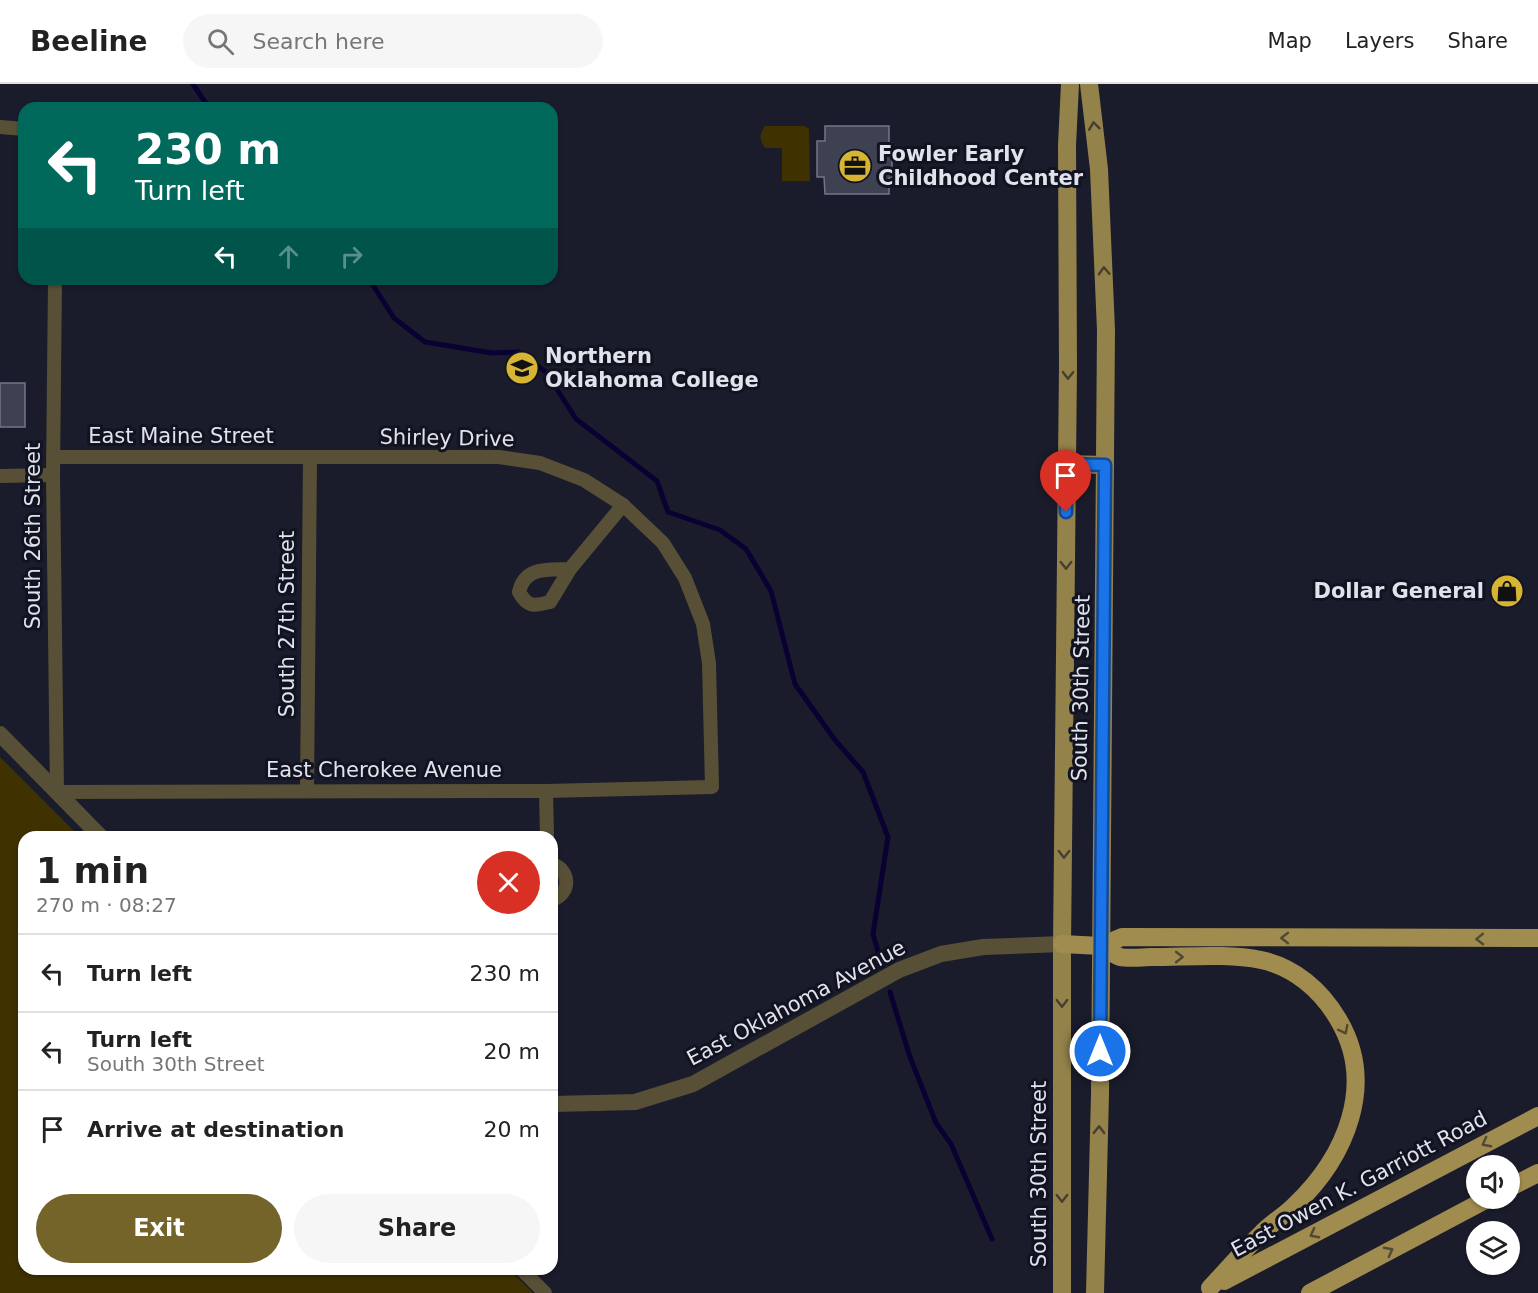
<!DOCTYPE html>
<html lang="en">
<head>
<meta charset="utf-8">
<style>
	body { margin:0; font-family:"DejaVu Sans",sans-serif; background:#f6f6f6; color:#222; height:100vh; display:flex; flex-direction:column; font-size:22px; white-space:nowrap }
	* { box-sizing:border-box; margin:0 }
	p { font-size:20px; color:#767676 }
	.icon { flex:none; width:33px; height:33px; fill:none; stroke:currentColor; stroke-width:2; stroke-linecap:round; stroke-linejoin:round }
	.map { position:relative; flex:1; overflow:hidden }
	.side { position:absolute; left:18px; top:747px; width:540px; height:444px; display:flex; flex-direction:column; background:#fff; border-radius:18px; box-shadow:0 2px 4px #0004 }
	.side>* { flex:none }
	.guide { position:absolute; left:18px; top:18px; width:540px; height:183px; border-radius:18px; box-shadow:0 2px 4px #0004; background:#00695c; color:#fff; overflow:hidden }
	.tools { position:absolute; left:1466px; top:1071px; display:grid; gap:12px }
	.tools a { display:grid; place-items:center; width:54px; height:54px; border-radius:50%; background:#fff; box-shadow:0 2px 4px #0004; font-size:30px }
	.pin { position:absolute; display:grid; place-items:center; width:51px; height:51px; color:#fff; margin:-62px -26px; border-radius:50% 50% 50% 0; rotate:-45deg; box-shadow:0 0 6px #0007 }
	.pin .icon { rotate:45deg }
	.me { position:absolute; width:66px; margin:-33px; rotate:0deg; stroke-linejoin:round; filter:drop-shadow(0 0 4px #0008) }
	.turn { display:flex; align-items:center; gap:21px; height:126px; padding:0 18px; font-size:27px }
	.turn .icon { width:78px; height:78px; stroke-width:2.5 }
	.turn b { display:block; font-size:42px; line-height:51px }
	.lanes { display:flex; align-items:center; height:57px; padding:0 18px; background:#0003; justify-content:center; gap:30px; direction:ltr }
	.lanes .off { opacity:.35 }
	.round { display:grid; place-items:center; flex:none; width:63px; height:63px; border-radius:32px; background:#f6f6f6 }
	.head { display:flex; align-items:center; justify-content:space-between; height:102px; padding:0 18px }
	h1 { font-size:36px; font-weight:700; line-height:45px }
	.cta { display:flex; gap:12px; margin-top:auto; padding:12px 18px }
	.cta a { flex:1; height:69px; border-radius:36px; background:#74642a; color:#fff; font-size:24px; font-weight:700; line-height:69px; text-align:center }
	.cta a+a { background:#f6f6f6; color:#222 }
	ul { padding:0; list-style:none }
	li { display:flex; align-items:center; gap:18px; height:78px; padding:0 18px; border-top:2px solid #e0e0e0 }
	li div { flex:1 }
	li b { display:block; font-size:22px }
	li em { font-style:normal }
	header { display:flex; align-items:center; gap:36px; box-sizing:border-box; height:84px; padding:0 30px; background:#fff; border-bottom:2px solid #e0e0e0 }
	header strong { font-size:28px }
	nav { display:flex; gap:33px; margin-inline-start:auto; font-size:21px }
	.search { width:420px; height:54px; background:#f6f6f6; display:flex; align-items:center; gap:15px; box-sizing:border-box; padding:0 21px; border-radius:33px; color:#767676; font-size:22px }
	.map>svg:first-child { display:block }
</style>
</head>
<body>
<header>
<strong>Beeline</strong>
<div class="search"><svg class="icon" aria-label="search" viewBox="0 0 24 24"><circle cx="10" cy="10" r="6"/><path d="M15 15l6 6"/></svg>Search here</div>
<nav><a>Map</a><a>Layers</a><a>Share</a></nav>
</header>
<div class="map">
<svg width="1538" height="1209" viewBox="0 0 1538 1209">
	<rect width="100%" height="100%" fill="#1b1c2b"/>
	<!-- green -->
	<g fill="#3f3100">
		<path d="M 765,42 L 804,42 L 809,45 L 810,97 L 782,97 L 782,66 L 781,64 L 765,64 C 759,55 759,51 765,42 Z"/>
		<polygon points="0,673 80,753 24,753 24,1185 509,1185 533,1209 0,1209"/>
	</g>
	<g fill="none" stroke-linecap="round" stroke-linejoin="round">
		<!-- stream -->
		<g stroke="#090131" stroke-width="5">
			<polyline points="193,0 209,24"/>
			<polyline points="369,195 394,234 425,258 492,269 519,268 546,288 576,335 657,397 668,428 720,446 746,465 771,507 795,600 835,656 863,688 888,753 873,850 881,878"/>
			<polyline points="890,908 910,973 936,1039 951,1060 992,1155"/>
		</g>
	</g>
	<!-- building -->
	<g fill="#3e4151" stroke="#737688" stroke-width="1.5">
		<polygon points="825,42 889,42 889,59 892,59 892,94 889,94 889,110 825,110 824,93 817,93 817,57 825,57"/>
		<rect x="0" y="299" width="25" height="44"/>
	</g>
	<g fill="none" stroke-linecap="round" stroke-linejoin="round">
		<!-- minor -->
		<g stroke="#585036" stroke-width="14">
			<polyline points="0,43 24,45"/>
			<polyline points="53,373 499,373 540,379 584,396 623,421 663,459 685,494 703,540 709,579 712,703 546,707 57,708 53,391 55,195"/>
			<polyline points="0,392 53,391"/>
			<path d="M 570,485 L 550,518 C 534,522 528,524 519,508 C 525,482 548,486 570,485 L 623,421"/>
			<polyline points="307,707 310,373"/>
			<polyline points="546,707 547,753"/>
			<path d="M 552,780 C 571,786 571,810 552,816"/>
			<polyline points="521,1185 545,1209"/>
		</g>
		<!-- tertiary -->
		<g stroke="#585036" stroke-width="16">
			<polyline points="0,650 101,753"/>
			<polyline points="552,1020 635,1018 693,1000 899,886 941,870 983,863 1062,860"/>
		</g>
		<!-- primary -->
		<g stroke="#94824b" stroke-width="18">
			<polyline points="1089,0 1099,85 1106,246 1100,1010 1095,1209"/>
			<polyline points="1066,380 1105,381"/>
			<polyline points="1062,1209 1062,860 1068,283 1067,61 1070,0"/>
		</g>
		<!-- trunk -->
		<g stroke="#a08c4e" stroke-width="18">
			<polyline points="1062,860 1101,862 1122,853 1538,854"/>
			<path d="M 1101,862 C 1107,865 1114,871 1120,873 C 1130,875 1143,873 1152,873 C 1186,873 1228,869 1261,876 C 1294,883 1321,906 1338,935 C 1377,1000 1346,1073 1294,1122 C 1284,1132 1270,1140 1260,1151 C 1242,1168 1227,1186 1210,1204"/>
			<polyline points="1509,1104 1538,1089"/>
			<polyline points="1224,1197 1538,1032"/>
			<polyline points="1310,1209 1489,1114"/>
		</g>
	</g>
	<!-- one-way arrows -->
	<defs><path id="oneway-chevron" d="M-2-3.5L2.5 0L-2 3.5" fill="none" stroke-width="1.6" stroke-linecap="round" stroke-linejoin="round" transform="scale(1.5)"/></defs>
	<g stroke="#463f32">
		<use href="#oneway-chevron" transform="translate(1094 42) rotate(-97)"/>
		<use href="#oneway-chevron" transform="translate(1104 187) rotate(-92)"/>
		<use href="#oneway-chevron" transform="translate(1068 291) rotate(91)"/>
		<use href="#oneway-chevron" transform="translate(1066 481) rotate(90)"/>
		<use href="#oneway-chevron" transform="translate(1064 770) rotate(91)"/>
		<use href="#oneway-chevron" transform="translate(1062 919) rotate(90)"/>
		<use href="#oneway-chevron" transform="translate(1099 1046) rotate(-89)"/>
		<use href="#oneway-chevron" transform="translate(1062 1114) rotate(90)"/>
	</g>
	<g stroke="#524935">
		<use href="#oneway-chevron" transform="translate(1285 854) rotate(-180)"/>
		<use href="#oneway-chevron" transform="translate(1480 855) rotate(179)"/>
		<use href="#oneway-chevron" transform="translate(1179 873)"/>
		<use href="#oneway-chevron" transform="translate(1344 946) rotate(63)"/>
		<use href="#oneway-chevron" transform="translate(1486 1059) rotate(152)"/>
		<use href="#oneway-chevron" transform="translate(1314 1150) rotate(152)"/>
		<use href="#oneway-chevron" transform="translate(1389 1167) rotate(-28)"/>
	</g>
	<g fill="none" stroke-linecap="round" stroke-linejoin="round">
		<!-- route casing -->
		<g stroke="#114b97" stroke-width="15">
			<polyline id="route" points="1066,428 1066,380 1105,381 1100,967"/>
		</g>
		<!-- route -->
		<use href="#route" stroke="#1a73e8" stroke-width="10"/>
	</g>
	<!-- icons -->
	<defs>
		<g id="office-disc" transform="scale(1.725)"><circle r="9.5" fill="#d8b434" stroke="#121321"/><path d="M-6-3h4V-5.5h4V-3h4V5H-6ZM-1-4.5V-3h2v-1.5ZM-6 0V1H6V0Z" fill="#111"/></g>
		<g id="university-disc" transform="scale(1.725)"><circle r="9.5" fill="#d8b434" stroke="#121321"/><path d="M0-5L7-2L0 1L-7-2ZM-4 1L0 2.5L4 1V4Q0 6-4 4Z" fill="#111"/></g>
		<g id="shop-disc" transform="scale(1.725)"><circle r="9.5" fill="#d8b434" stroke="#121321"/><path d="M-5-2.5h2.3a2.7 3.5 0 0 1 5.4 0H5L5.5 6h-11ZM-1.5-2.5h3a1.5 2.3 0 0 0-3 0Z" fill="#111"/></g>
	</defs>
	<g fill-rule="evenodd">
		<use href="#office-disc" x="855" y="82"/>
		<use href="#university-disc" x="522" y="284"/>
		<use href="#shop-disc" x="1507" y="507"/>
	</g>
	<g text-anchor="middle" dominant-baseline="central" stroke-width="6" stroke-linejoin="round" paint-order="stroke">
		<!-- poi labels -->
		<g font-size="21" font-weight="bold" fill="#e0e2ec" stroke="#121321" text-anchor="start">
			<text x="878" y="70">Fowler Early<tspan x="878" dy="24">Childhood Center</tspan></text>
			<text x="545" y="272">Northern<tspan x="545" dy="24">Oklahoma College</tspan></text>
			<text x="1484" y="507" text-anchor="end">Dollar General</text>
		</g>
		<!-- street labels -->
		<g font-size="21" fill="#e0e2ec" stroke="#121321">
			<text x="181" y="352">East Maine Street</text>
			<text transform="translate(447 354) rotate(1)">Shirley Drive</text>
			<text transform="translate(33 452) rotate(-90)">South 26th Street</text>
			<text transform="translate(287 540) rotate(-90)">South 27th Street</text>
			<text transform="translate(1081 604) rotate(-89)">South 30th Street</text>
			<text x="384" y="686">East Cherokee Avenue</text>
			<text transform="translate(796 919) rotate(-28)">East Oklahoma Avenue</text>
			<text transform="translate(1039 1090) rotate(-90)">South 30th Street</text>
			<text transform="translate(1359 1100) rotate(-28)">East Owen K. Garriott Road</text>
		</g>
	</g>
</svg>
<div class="tools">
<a><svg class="icon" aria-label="sound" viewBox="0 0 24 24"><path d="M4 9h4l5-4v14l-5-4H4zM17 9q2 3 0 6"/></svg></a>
<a><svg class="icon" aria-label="layers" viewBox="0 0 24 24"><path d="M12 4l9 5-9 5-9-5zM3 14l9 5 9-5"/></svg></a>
</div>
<div class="pin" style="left:1066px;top:428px;background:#d93025"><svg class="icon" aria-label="arrive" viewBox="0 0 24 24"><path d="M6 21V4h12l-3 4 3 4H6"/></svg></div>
<svg class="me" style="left:1100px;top:967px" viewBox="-20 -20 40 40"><circle r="17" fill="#1a73e8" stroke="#fff" stroke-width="3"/><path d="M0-11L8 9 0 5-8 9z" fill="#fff"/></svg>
<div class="guide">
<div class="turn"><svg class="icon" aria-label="left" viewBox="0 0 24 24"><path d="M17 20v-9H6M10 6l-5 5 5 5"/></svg><div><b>230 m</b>Turn left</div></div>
<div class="lanes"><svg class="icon" aria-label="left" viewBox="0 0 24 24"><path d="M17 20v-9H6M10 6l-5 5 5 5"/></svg><svg class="icon off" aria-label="ahead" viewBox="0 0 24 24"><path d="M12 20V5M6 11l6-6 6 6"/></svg><svg class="icon off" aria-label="right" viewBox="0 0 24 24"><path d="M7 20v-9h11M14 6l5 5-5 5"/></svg></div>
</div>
<section class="side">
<div class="head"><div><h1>1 min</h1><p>270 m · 08:27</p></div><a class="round" style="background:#d93025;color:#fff"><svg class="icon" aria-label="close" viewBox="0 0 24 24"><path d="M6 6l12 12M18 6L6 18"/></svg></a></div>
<ul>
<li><svg class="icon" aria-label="left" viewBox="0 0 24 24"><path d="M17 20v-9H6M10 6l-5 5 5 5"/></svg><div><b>Turn left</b></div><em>230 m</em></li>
<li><svg class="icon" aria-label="left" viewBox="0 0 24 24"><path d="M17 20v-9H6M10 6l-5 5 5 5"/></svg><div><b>Turn left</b><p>South 30th Street</p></div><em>20 m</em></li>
<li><svg class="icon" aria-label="arrive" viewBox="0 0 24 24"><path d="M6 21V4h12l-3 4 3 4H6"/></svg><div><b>Arrive at destination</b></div><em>20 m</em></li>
</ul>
<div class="cta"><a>Exit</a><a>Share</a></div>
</section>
</div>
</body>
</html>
